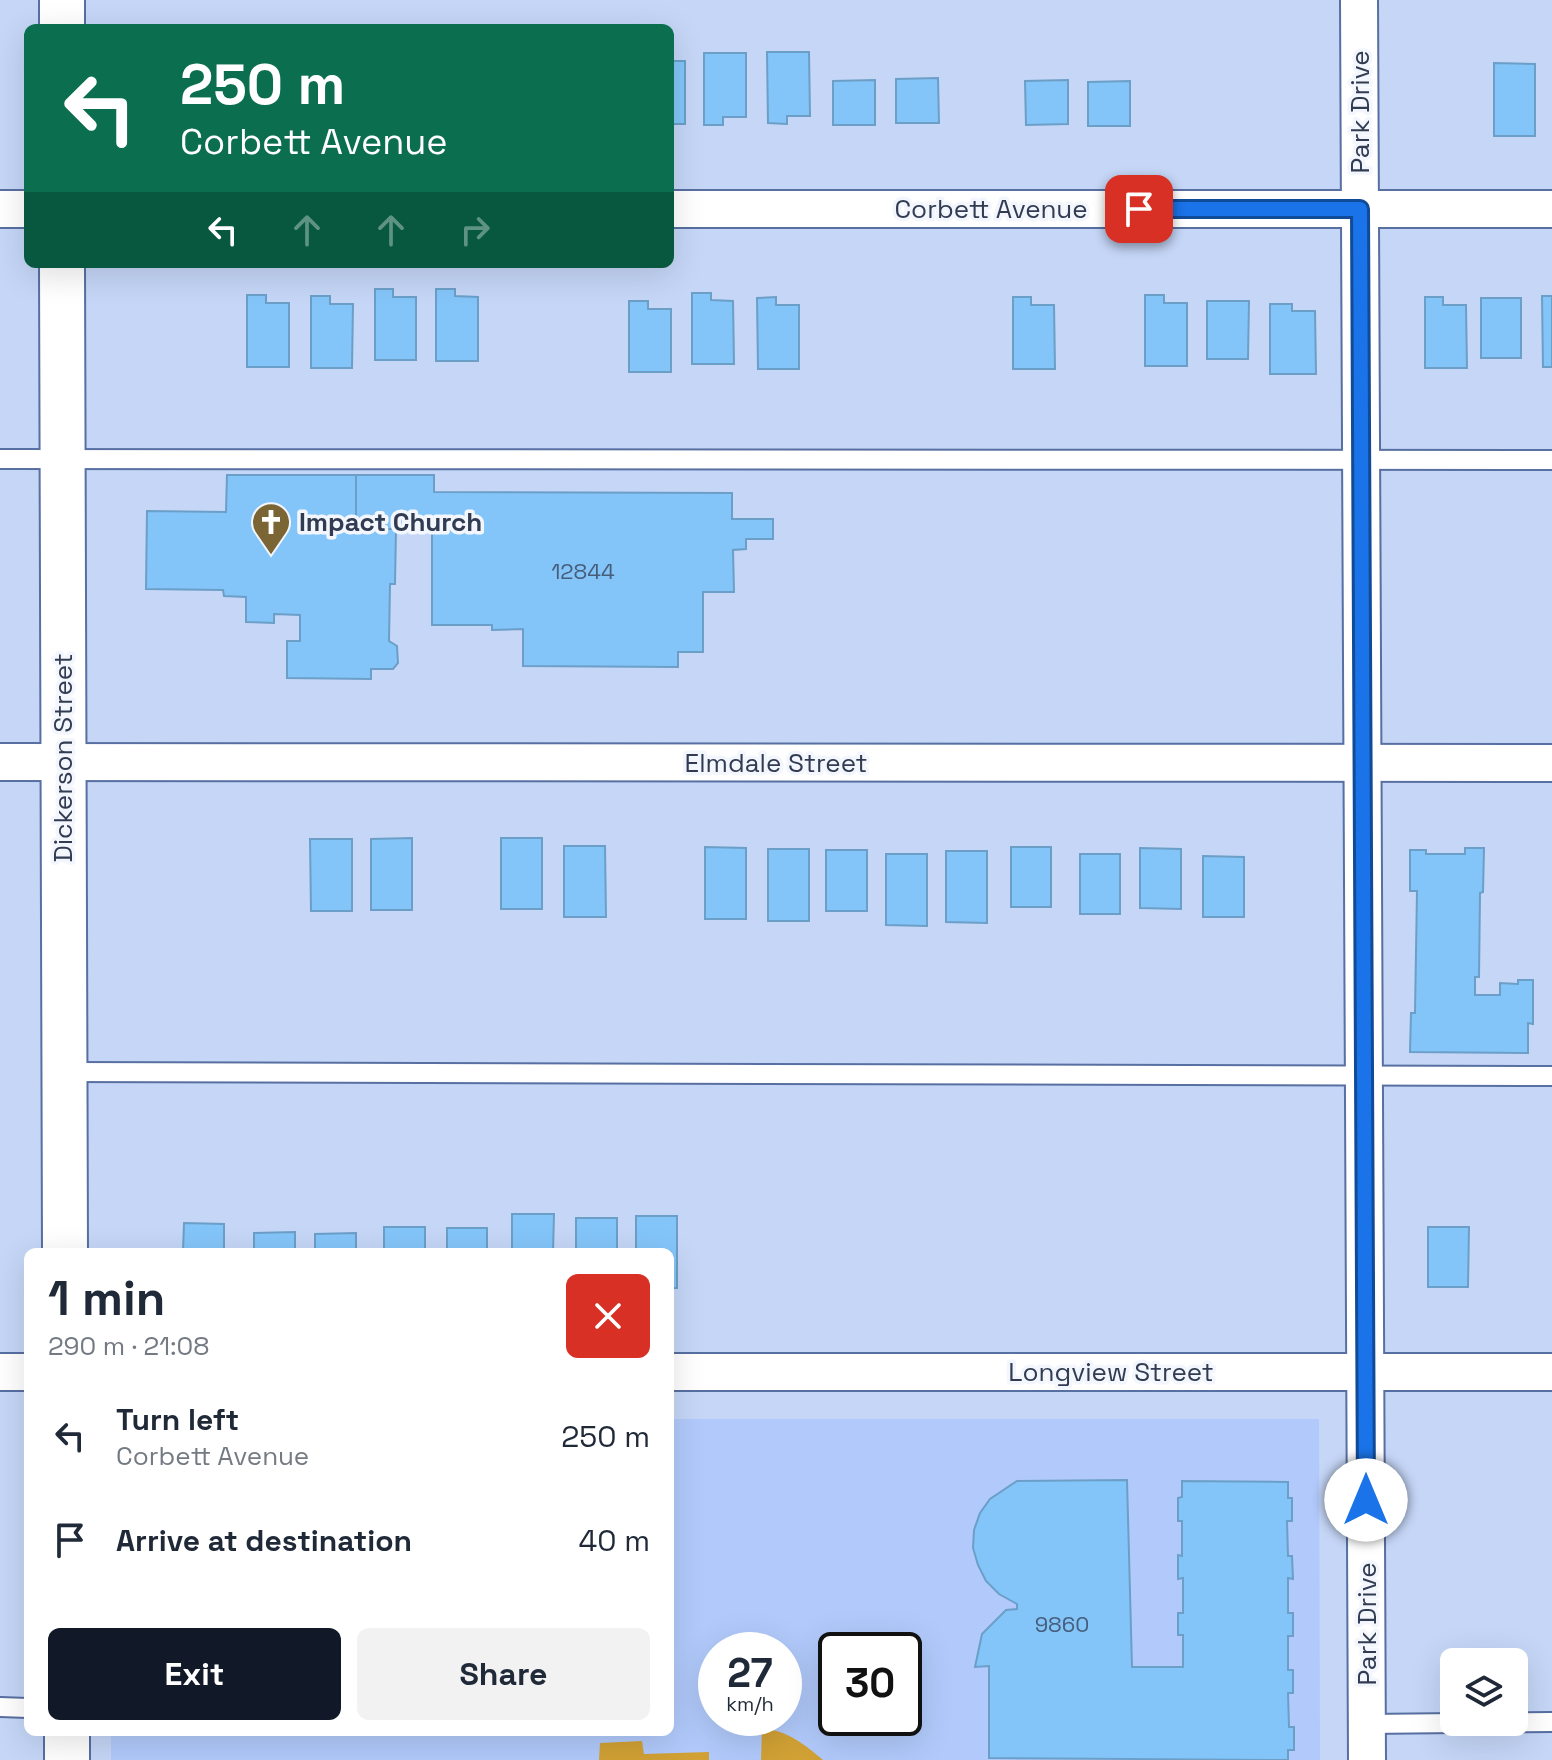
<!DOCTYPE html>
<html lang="en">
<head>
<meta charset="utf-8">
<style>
	body { margin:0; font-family:"Space Grotesk",sans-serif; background:#f2f2f3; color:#1f2937; height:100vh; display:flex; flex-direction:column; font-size:30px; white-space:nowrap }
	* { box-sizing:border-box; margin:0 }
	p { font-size:26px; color:#747a83 }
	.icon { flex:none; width:44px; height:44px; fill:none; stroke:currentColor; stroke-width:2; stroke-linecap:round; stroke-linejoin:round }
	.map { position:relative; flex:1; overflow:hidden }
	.panel { position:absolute; left:24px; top:1248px; width:650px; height:488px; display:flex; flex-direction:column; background:#fff; border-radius:12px; box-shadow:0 8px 32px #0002 }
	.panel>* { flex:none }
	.hud { position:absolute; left:24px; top:24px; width:650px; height:244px; border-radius:12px; box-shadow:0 8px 32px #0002; background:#0b6e4f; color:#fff; overflow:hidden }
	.controls { position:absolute; left:1440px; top:1648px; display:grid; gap:16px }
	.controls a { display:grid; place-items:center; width:88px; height:88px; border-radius:12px; background:#fff; box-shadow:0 8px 32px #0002; font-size:40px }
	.speed { position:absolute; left:698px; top:1632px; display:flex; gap:16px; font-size:40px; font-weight:700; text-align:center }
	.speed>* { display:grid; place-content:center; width:104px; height:104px; border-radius:50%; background:#fff; box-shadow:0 8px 32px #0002; line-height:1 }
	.speed small { font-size:20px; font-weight:400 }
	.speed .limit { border:4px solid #111; border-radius:12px; background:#fff; color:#111 }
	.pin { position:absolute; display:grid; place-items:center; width:68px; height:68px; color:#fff; margin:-34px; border-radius:16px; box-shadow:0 4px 12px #0006 }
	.me { position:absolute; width:88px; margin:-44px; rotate:0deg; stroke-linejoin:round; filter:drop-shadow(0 0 6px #0008) }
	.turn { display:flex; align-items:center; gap:28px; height:168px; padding:0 24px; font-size:36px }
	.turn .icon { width:104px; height:104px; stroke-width:2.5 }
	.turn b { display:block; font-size:56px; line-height:68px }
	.lanes { display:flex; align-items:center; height:76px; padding:0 24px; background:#0003; justify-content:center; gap:40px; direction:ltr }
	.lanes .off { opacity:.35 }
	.round { display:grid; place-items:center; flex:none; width:84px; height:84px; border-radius:12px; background:#f2f2f3 }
	.overview { display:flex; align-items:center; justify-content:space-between; height:136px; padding:0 24px }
	h1 { font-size:48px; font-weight:600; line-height:60px }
	.primary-button { display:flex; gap:16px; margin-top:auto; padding:16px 24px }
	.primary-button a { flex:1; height:92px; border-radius:12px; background:#111827; color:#fff; font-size:32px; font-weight:600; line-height:92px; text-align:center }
	.primary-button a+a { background:#f2f2f3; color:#1f2937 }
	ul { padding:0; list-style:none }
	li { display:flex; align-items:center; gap:24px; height:104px; padding:0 24px }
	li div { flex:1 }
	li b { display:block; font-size:30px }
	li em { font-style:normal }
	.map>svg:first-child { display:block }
</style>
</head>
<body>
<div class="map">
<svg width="1552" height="1760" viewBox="0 0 1552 1760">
	<rect width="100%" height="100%" fill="#c5d6f7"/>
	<!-- built -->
	<path fill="#b1cafb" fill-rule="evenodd" d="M 670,1419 L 1319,1419 L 1320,1760 L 111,1760 L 111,1732 L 670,1732 ZM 716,1650 L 784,1650 L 784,1718 L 716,1718 ZM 836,1650 L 904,1650 L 904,1718 L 836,1718 Z"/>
	<!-- green -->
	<g fill="#d1a135">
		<path d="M 762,1728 C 788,1731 804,1744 823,1760 L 761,1760 Z"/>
		<polygon points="642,1741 644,1754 709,1752 709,1760 599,1760 600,1743"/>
	</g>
	<!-- building -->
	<g fill="#84c5f9" stroke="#6b9fc8" stroke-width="2">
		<polygon points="767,52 809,52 810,116 787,116 787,124 768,123"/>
		<polygon points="704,53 746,53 746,117 723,117 723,125 704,125"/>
		<rect x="670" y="61" width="15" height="63"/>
		<polygon points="1494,63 1535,64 1535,136 1494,136"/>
		<polygon points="938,78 939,123 896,123 896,79"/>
		<polygon points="875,80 875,125 833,125 833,81"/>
		<polygon points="1068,80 1068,124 1026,125 1025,81"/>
		<polygon points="1130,81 1130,126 1088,126 1088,82"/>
		<polygon points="375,289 393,289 393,297 416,297 416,360 375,360"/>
		<polygon points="436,289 455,289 455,296 478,297 478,361 436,361"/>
		<polygon points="692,293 711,293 711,300 733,301 734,364 692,364"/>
		<polygon points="247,295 266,295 266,303 289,303 289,367 247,367"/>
		<polygon points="1145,295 1164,295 1164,303 1187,303 1187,366 1145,366"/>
		<polygon points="311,296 330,296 330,304 353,304 352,368 311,368"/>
		<polygon points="1542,296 1552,296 1552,367 1543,367"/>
		<polygon points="776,297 776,305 799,305 799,369 758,369 757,298"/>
		<polygon points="1013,297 1031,297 1031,305 1054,305 1055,369 1013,369"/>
		<polygon points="1425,297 1443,297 1443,305 1466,305 1467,368 1425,368"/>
		<rect x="1481" y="298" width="40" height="60"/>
		<polygon points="629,301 648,301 648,309 671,309 671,372 629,372"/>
		<polygon points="1207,301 1249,301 1248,359 1207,359"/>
		<polygon points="1270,304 1292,304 1292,311 1315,311 1316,374 1270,374"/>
		<polygon points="227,475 356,475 356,529 396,529 395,584 390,584 389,641 397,646 398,663 393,669 371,669 371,679 287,678 287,641 300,641 300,615 274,614 274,623 246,622 246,597 224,596 223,590 146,589 147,511 226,512"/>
		<polygon points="356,475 434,475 434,492 732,493 732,519 773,519 773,539 746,539 746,549 733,550 734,592 703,592 703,652 678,652 678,667 523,666 523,629 492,630 492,625 432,625 432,529 356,529"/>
		<polygon points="412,838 412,910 371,910 371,839"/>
		<rect x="501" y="838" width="41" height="71"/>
		<polygon points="310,839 352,839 352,911 311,911"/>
		<polygon points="564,846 605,846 606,917 564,917"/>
		<polygon points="705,847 746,848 746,919 705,919"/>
		<rect x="1011" y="847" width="40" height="60"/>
		<polygon points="1140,848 1181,849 1181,909 1140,908"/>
		<polygon points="1465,848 1484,848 1483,892 1480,893 1479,977 1475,977 1475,995 1500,995 1500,983 1518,984 1518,980 1533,980 1533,1024 1528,1023 1528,1053 1410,1052 1411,1013 1415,1013 1417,891 1410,891 1410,850 1426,850 1426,854 1465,854"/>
		<rect x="768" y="849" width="41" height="72"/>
		<rect x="826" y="850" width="41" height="61"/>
		<polygon points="946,851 987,851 987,923 946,922"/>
		<polygon points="886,854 927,854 927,926 886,925"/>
		<rect x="1080" y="854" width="40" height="60"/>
		<polygon points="1203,856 1244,857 1244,917 1203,917"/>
		<polygon points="512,1214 554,1214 553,1252 512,1252"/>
		<polygon points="636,1216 677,1216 677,1288 670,1288 670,1252 636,1252"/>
		<rect x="576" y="1218" width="41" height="34"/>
		<polygon points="184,1223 224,1224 224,1252 183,1252"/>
		<rect x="384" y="1227" width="41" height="25"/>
		<polygon points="1428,1227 1469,1227 1468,1287 1428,1287"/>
		<rect x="447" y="1228" width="40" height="24"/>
		<polygon points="295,1232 295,1252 254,1252 254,1233"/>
		<polygon points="356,1233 356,1252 315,1252 315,1234"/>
		<polygon points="1127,1480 1132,1667 1183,1667 1183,1635 1178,1635 1178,1613 1183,1613 1183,1578 1178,1579 1178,1555 1182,1556 1182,1521 1178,1521 1178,1498 1182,1497 1182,1481 1288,1482 1288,1498 1292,1498 1292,1521 1287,1521 1288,1556 1292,1556 1293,1579 1288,1578 1288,1613 1293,1613 1293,1636 1288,1636 1288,1670 1293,1670 1293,1693 1288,1693 1289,1727 1294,1727 1294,1750 1288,1750 1288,1760 989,1758 989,1666 975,1667 982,1634 1006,1610 1017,1609 1017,1604 999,1594 986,1581 978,1565 973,1548 974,1530 980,1513 990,1499 1017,1481"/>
	</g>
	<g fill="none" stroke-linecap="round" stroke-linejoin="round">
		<!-- service casing -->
		<g stroke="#576fa1" stroke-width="22">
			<g id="service">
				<polyline points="0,459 1552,460"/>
				<polyline points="64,1072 1552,1076"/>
				<polyline points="0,1707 28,1708"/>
				<polyline points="1367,1724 1552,1722"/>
			</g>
		</g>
		<!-- minor casing -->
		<g stroke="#576fa1" stroke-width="40">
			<g id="minor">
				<polyline points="1359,0 1367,1760"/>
				<polyline points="0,209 28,209"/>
				<polyline points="670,209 1552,209"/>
				<polyline points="0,762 1552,763"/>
				<polyline points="0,1372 28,1372"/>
				<polyline points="670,1372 1552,1372"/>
			</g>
		</g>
		<!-- tertiary casing -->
		<g stroke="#576fa1" stroke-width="48">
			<g id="tertiary">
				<polyline points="62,0 62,28"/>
				<polyline points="62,264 65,1252"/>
				<polyline points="67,1732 67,1760"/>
			</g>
		</g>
		<!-- service -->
		<use href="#service" stroke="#fff" stroke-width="18"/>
		<!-- minor -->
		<use href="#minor" stroke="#fff" stroke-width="36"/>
		<!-- tertiary -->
		<use href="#tertiary" stroke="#fff" stroke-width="44"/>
	</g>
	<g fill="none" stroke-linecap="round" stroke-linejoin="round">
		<!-- route casing -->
		<g stroke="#114b97" stroke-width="20">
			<polyline id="route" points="1139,209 1360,209 1366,1500"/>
		</g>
		<!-- route -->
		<use href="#route" stroke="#1a73e8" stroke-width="14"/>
	</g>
	<!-- icons -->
	<defs>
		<g id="church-pin" transform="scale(2)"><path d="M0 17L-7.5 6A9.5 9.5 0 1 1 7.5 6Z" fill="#7c6535" stroke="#f3f6fc"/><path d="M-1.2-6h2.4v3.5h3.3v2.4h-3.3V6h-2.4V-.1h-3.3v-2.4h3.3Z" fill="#fff"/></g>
	</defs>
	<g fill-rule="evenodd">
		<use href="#church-pin" x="271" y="522"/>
	</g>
	<g text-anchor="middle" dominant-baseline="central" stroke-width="7" stroke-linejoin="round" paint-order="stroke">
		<!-- number labels -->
		<g font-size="22" fill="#465e7c">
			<text x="583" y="571">12844</text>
			<text x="1062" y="1624">9860</text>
		</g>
		<!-- street labels -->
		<g font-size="26" fill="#313c52" stroke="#f3f6fc">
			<text transform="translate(1360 112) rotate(-90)">Park Drive</text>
			<text x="991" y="209">Corbett Avenue</text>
			<text transform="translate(63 758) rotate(-90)">Dickerson Street</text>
			<text x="776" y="763">Elmdale Street</text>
			<text x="1111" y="1372">Longview Street</text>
			<text transform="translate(1367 1624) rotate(-90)">Park Drive</text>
		</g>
		<!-- poi labels -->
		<g font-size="26" font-weight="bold" fill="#313c52" stroke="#f3f6fc" text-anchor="start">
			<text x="299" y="522">Impact Church</text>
		</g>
	</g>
</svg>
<div class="controls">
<a><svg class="icon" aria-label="layers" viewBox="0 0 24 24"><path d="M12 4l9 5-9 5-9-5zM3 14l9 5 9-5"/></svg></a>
</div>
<div class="speed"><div>27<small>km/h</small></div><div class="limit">30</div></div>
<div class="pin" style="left:1139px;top:209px;background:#d93025"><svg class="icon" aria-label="arrive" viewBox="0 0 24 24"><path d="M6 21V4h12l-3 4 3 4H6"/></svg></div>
<svg class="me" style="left:1366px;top:1500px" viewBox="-20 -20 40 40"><circle r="19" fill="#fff"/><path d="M0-13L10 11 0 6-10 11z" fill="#1a73e8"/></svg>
<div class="hud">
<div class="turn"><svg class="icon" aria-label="left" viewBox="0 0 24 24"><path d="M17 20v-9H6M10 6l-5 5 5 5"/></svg><div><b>250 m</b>Corbett Avenue</div></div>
<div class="lanes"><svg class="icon" aria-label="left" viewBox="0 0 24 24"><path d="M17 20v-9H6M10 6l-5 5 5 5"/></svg><svg class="icon off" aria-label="ahead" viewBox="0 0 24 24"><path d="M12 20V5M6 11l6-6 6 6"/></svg><svg class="icon off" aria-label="ahead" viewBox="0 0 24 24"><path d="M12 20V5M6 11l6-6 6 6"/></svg><svg class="icon off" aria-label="right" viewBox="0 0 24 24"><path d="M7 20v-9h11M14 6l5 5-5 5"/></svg></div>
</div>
<section class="panel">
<div class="overview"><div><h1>1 min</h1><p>290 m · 21:08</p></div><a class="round" style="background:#d93025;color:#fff"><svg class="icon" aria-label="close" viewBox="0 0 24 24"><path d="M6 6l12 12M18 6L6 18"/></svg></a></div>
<ul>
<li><svg class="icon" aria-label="left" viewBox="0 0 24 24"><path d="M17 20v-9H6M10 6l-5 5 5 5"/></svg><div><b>Turn left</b><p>Corbett Avenue</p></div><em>250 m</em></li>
<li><svg class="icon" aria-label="arrive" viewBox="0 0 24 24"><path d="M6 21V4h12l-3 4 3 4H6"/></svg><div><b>Arrive at destination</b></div><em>40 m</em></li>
</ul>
<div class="primary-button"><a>Exit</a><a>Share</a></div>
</section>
</div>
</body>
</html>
